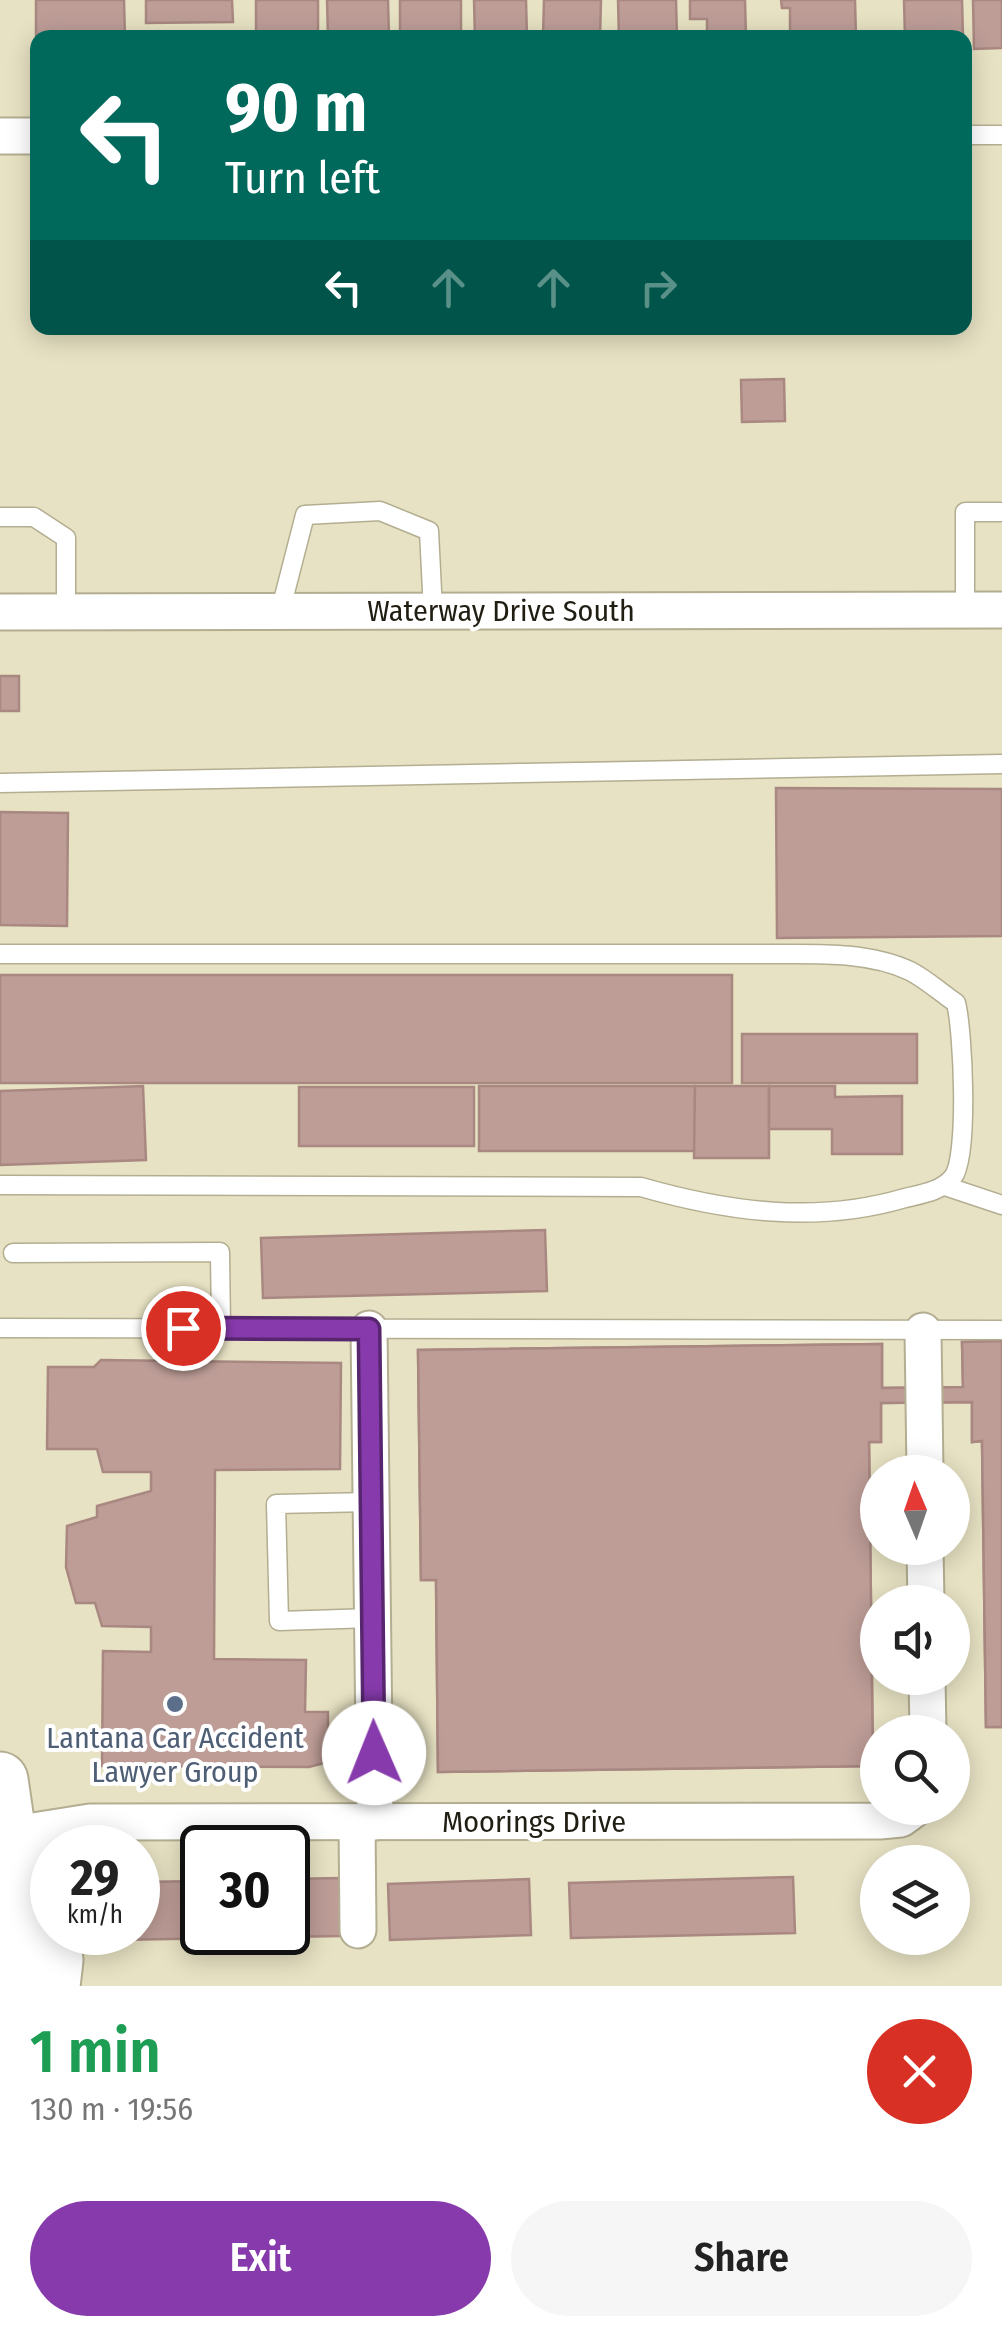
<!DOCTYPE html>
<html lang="en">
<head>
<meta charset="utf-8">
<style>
	body { margin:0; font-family:"Fira Sans Condensed",sans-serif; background:#f6f6f6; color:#222; height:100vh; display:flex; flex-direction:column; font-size:38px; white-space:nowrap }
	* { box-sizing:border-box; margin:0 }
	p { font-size:32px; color:#767676 }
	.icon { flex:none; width:55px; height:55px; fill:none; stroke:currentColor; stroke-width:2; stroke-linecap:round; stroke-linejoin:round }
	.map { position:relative; height:1986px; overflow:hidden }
	.details { display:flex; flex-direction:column; background:#fff; flex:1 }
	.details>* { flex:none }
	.guide { position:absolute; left:30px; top:30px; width:942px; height:305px; border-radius:20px; box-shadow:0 5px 25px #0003; background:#00695c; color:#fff; overflow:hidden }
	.needle { width:65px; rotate:358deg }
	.controls { position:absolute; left:860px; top:1455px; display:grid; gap:20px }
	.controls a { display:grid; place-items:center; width:110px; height:110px; border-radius:50%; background:#fff; box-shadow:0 5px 25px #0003; font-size:50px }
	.speed { position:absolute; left:30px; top:1825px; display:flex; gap:20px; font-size:50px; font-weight:700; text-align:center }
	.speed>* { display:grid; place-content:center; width:130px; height:130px; border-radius:50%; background:#fff; box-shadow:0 5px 25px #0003; line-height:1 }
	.speed small { font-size:25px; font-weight:400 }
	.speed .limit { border:5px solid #111; border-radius:15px; background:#fff; color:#111 }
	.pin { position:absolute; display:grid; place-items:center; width:85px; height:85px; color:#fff; margin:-42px; border:5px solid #fff; border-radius:50%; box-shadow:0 2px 10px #0007 }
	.me { position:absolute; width:110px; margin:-55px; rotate:359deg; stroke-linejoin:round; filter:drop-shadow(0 0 8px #0008) }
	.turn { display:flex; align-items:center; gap:35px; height:210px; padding:0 30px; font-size:45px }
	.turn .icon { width:130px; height:130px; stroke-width:2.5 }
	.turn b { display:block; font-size:70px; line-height:85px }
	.lanes { display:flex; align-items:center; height:95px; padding:0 30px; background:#0003; justify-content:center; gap:50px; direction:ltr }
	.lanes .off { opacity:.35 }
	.round { display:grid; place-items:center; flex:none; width:105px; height:105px; border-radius:52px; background:#f6f6f6 }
	.head { display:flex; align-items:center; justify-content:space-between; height:170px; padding:0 30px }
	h1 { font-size:60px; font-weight:600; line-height:75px; color:#1e9e55 }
	.action { display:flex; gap:20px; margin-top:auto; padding:20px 30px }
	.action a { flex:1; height:115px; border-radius:60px; background:#863aab; color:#fff; font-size:40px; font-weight:600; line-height:115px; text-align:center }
	.action a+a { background:#f6f6f6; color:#222 }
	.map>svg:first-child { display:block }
</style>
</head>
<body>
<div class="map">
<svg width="1002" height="1986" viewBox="0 0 1002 1986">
	<rect width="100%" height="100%" fill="#e7e2c3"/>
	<!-- building -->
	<g fill="#be9d97" stroke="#a88881" stroke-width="2.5" fill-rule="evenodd">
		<polygon points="36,0 124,0 125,38 36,36"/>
		<polygon points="146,0 232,0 233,22 146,23"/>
		<rect x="256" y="0" width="62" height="36"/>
		<polygon points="327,0 388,0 389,38 328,38"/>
		<rect x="400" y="0" width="61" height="38"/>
		<polygon points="474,0 526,0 527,38 475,38"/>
		<polygon points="544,0 601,0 600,38 543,38"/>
		<polygon points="618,0 676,0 677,38 619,38"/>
		<polygon points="690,0 745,0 746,38 707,38 707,19 690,19"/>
		<polygon points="781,0 855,0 856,38 790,38 790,8 782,8"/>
		<polygon points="904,0 962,0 963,38 905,38"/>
		<polygon points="973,0 1002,0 1002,48 974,49"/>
		<polygon points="784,379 785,421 742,422 741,380"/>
		<rect x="0" y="676" width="19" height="35"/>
		<polygon points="776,788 1002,789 1002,936 777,938"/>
		<polygon points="0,812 68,813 67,926 0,925"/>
		<rect x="0" y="975" width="732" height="108"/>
		<rect x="742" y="1034" width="175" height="49"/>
		<polygon points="143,1086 146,1160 0,1165 0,1091"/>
		<rect x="479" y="1086" width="216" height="65"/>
		<polygon points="695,1086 769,1086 769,1158 694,1158"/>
		<polygon points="769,1086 835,1086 835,1097 902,1096 902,1154 832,1154 832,1129 769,1129"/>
		<rect x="299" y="1087" width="175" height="59"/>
		<polygon points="545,1230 547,1291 263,1298 261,1238"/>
		<path d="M 1002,1341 L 1002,1727 L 986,1727 L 982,1441 L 972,1442 L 972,1402 L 881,1403 L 881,1442 L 869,1442 L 873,1766 L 438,1772 L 436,1580 L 421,1580 L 418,1350 L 882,1344 L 882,1388 L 963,1387 L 962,1342 ZM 772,1529 L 775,1656 L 543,1660 L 541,1533 Z"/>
		<polygon points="1002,1341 1002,1727 986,1727 982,1441 972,1442 972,1402 881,1403 881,1442 869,1442 873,1766 438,1772 436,1580 421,1580 418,1350 882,1344 882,1388 963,1387 962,1342"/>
		<polygon points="101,1360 341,1363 340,1469 215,1470 214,1659 306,1660 305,1712 328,1712 328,1762 309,1767 102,1766 103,1651 151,1652 151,1627 102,1626 95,1603 76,1603 66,1567 67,1526 97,1517 97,1506 151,1491 151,1472 103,1472 97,1449 47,1449 48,1367 94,1367"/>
		<polygon points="793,1877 795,1933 571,1938 569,1883"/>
		<polygon points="341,1878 342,1936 115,1940 115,1932 138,1932 138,1882 202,1881 202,1932 288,1932 288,1879"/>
		<polygon points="529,1879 531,1935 390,1940 388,1884"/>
	</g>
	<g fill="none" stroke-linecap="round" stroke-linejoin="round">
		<!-- lane casing -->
		<g stroke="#b3ae91" stroke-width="21">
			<g id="lane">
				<polyline points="965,135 1002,135"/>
				<polyline points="0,517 34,517 66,538 66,612"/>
				<polyline points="965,610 965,512 1002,512"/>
				<polyline points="280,612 305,515 380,511 429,531 433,611"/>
				<polyline points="0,783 1002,764"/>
				<path d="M 0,954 L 769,954 C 814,954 868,951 910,971 C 926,979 941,993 956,1003 C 963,1030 969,1157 953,1177 C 942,1191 922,1194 905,1198 C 817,1224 728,1212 641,1187 L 0,1185"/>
				<polyline points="945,1186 1002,1205"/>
				<polyline points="13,1253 220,1252 221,1328"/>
				<polyline points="0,1328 1002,1330"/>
				<polyline points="371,1502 276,1504 279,1621 372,1618"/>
			</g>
		</g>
		<!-- street casing -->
		<g stroke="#b3ae91" stroke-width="39">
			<g id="street">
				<polyline points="0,136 38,136"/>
				<polyline points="0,612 1002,610"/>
				<polyline points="369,1329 375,1822"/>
				<polyline points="923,1331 925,1472"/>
				<polyline points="925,1548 926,1602"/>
				<polyline points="927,1678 928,1732"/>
				<polyline points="357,1822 358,1930"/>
				<polyline points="8,1835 90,1822 880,1821 901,1819 916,1808"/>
			</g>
		</g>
		<!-- primary casing -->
		<g stroke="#b3ae91" stroke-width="59">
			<g id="primary">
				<polyline points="0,1780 8,1835 5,1905 11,1986"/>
				<polyline points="10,1837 39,1870 55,1960 52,1986"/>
			</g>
		</g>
		<!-- lane -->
		<use href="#lane" stroke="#fff" stroke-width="18"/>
		<!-- street -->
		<use href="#street" stroke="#fff" stroke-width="35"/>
		<!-- primary -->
		<use href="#primary" stroke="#fff" stroke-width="55"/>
	</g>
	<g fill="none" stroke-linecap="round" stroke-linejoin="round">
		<!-- route casing -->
		<g stroke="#57266f" stroke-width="25">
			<polyline id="route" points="183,1328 369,1329 374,1753"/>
		</g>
		<!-- route -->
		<use href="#route" stroke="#863aab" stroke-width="18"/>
	</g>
	<!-- markers -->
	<circle fill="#5c6f8a" stroke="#fff" stroke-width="4" cx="175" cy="1704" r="10"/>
	<g text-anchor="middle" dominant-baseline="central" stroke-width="8" stroke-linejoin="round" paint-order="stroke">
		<!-- street labels -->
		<g font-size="30" fill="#201d12" stroke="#fff">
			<text x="501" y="611">Waterway Drive South</text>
			<text x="534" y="1822">Moorings Drive</text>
		</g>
		<!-- service labels -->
		<g font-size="30" fill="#4e5e75" stroke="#fff">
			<text x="175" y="1738">Lantana Car Accident<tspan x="175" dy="34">Lawyer Group</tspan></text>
		</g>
	</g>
</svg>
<div class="controls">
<a><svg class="needle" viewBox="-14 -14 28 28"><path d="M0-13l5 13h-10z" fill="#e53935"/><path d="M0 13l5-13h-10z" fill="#767676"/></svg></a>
<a><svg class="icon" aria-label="sound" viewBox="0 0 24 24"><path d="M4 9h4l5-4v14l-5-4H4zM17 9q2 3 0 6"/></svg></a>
<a><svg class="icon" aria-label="search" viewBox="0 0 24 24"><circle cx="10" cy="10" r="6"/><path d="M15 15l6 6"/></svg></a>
<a><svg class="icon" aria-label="layers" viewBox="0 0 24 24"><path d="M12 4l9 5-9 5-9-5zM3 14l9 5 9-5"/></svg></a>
</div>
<div class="speed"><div>29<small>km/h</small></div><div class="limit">30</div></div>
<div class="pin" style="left:183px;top:1328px;background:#d93025"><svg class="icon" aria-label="arrive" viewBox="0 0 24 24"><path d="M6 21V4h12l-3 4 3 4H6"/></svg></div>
<svg class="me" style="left:374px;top:1753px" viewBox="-20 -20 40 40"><circle r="19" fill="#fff"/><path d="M0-13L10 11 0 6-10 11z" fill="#863aab"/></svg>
<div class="guide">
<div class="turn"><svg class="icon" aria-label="left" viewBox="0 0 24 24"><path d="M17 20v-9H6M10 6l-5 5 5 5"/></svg><div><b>90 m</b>Turn left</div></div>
<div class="lanes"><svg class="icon" aria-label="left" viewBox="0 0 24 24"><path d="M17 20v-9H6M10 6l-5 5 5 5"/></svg><svg class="icon off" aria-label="ahead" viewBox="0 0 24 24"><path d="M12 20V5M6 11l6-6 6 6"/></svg><svg class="icon off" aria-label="ahead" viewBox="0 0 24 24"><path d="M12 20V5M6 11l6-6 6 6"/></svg><svg class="icon off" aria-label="right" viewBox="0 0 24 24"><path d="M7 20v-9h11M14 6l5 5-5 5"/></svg></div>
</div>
</div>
<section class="details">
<div class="head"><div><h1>1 min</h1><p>130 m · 19:56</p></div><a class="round" style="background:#d93025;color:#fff"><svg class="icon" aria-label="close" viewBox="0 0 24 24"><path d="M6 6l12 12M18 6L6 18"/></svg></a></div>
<div class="action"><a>Exit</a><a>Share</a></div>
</section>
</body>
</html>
